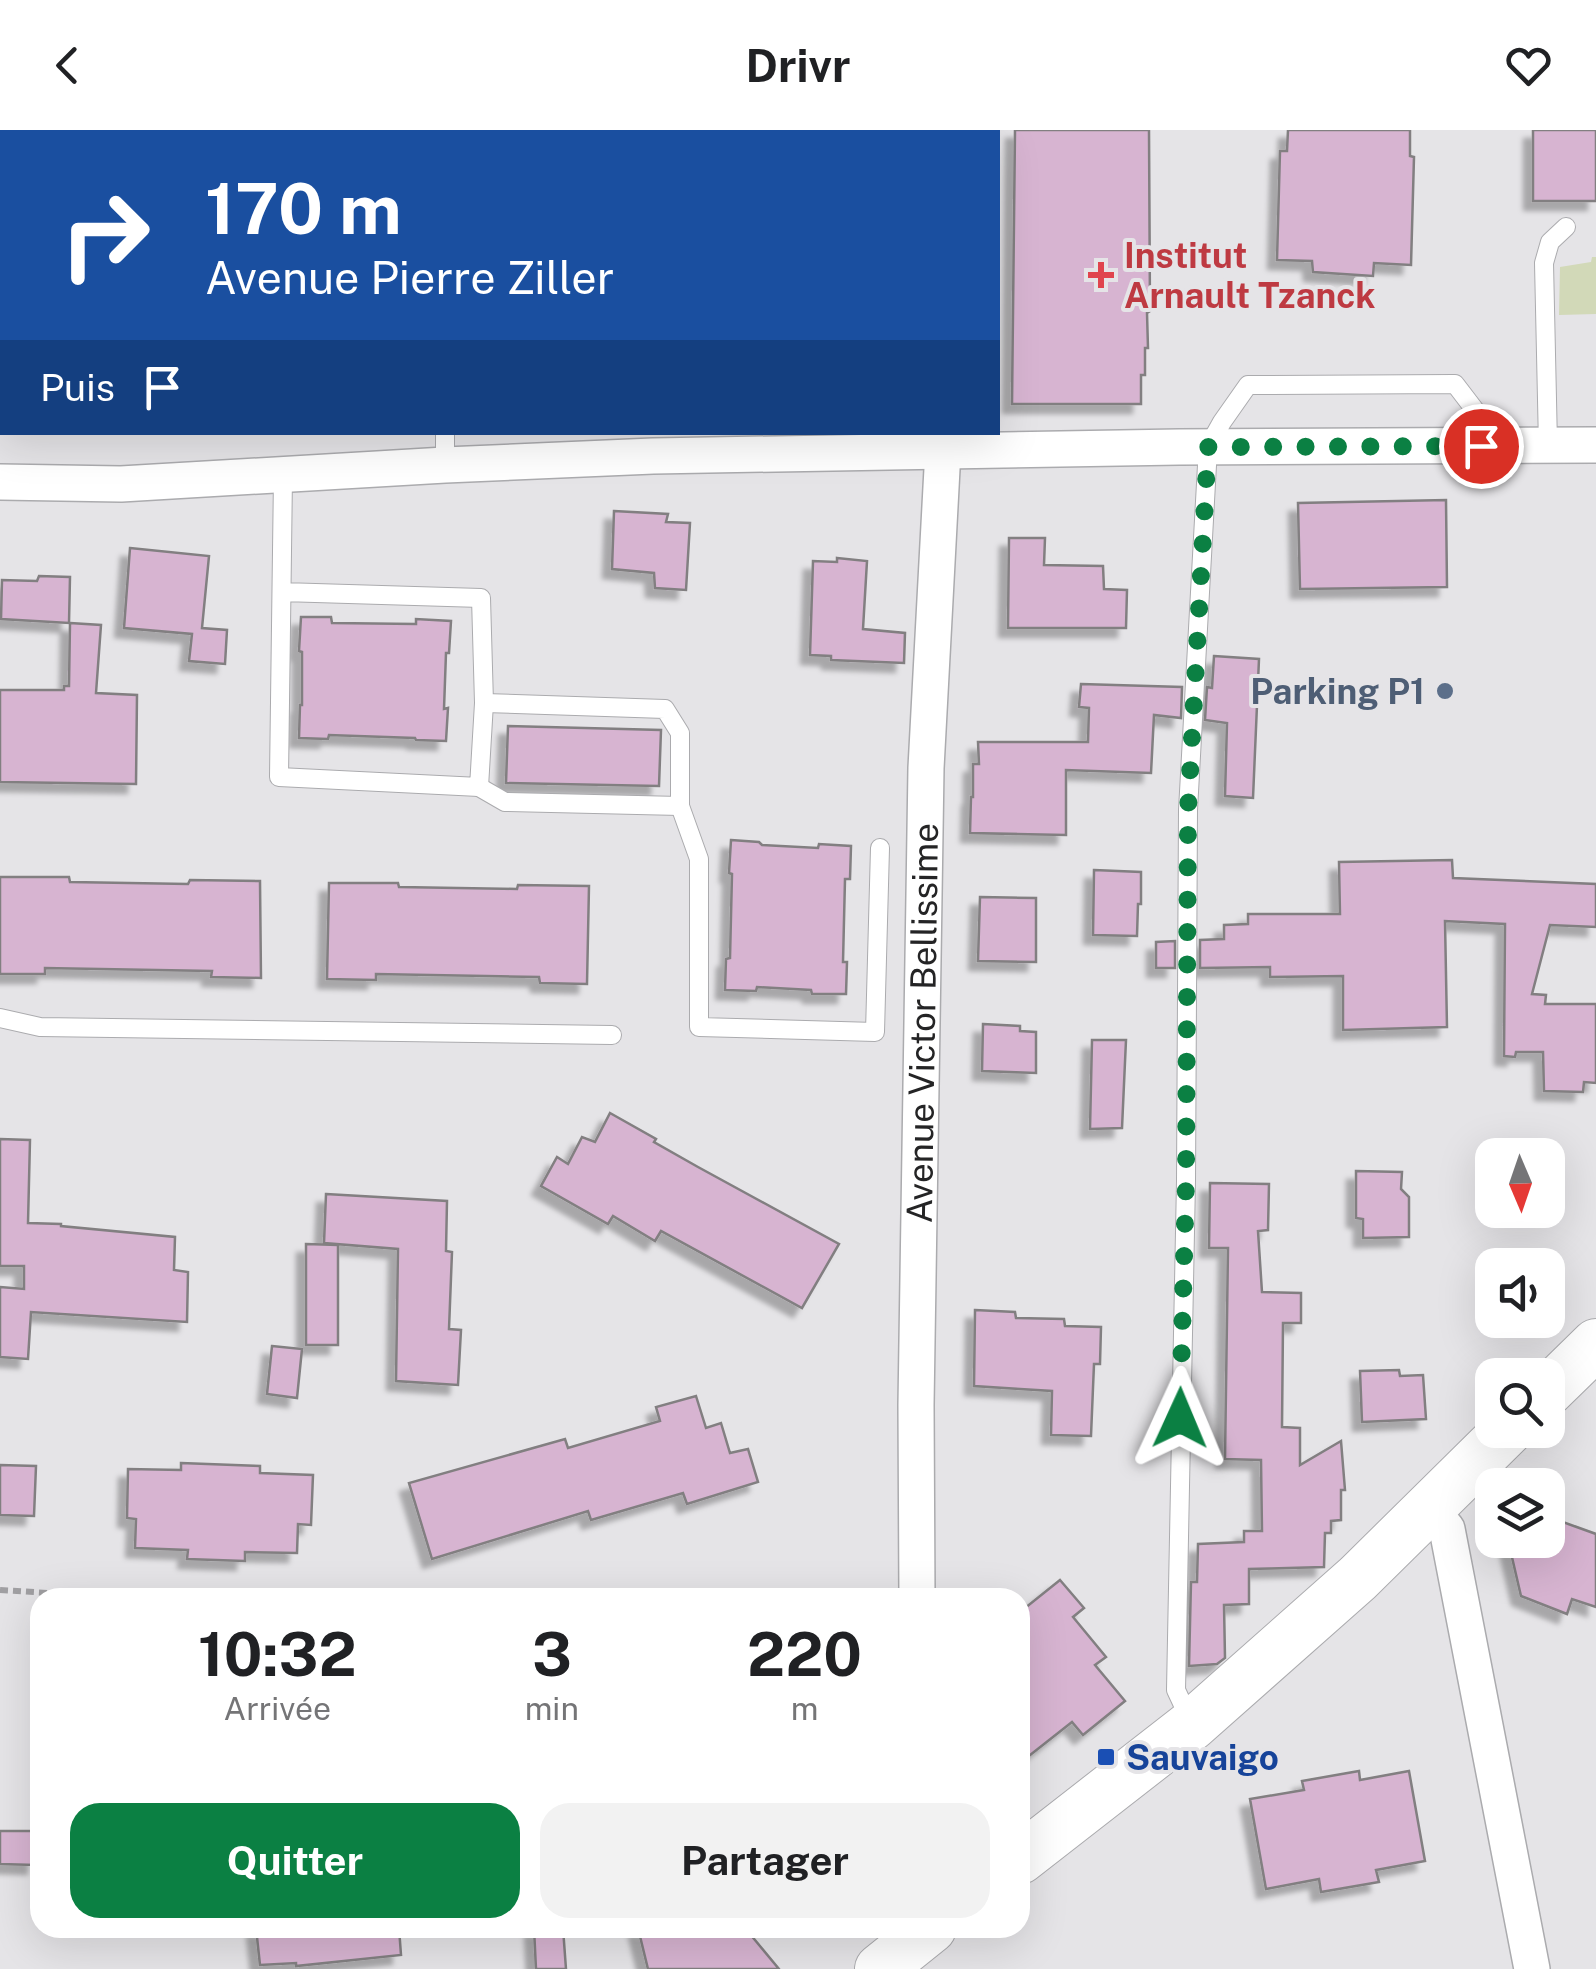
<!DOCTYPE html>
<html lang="fr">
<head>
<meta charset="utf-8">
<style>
	body { margin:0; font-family:"Public Sans",sans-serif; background:#f2f2f2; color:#202124; height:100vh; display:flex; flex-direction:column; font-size:38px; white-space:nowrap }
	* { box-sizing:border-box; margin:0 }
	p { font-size:32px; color:#757577 }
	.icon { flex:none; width:55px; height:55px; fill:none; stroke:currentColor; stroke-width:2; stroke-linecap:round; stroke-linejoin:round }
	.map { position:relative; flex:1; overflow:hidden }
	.details { position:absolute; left:30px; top:1458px; width:1000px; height:350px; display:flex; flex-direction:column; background:#fff; border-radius:30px; box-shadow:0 10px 40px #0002 }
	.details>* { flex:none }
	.hud { position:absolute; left:0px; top:0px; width:1000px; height:305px; box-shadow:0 10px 40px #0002; background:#1a4fa0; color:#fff; overflow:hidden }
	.needle { width:65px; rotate:178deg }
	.buttons { position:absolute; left:1475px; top:1008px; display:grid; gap:20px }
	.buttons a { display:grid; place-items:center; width:90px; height:90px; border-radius:20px; background:#fff; box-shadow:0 10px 40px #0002; font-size:50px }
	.pin { position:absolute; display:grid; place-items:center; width:85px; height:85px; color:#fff; margin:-42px; border:5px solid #fff; border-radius:50%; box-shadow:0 2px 10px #0007 }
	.me { position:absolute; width:110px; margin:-55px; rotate:1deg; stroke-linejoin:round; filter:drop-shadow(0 0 8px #0008) }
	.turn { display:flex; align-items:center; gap:35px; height:210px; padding:0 40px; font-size:45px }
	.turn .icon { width:130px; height:130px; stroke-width:2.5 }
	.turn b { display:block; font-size:70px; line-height:85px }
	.then { display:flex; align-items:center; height:95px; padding:0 40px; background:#0003; gap:20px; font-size:38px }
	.eta { display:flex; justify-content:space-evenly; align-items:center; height:170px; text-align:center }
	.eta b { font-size:60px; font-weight:700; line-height:70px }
	.button { display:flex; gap:20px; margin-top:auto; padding:20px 40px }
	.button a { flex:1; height:115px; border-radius:30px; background:#0b8043; color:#fff; font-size:40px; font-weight:700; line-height:115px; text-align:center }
	.button a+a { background:#f2f2f2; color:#202124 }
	header { display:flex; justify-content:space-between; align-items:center; height:130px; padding:0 40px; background:#fff; font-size:45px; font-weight:700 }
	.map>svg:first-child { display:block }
</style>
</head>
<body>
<header><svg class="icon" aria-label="back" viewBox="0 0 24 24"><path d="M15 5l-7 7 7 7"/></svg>Drivr<svg class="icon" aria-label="heart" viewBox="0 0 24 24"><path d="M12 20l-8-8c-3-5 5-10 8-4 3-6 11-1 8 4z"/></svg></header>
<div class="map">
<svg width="1596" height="1839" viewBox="0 0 1596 1839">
	<defs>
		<filter id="shadow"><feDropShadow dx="-9" dy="9" stdDeviation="2.5" flood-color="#0004"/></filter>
	</defs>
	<rect width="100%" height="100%" fill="#e5e4e7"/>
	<!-- green -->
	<polygon fill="#d2d9b8" points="1592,127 1596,127 1596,184 1559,185 1560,137 1591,132"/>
	<!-- building -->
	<g fill="#d7b4d1" stroke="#827f81" stroke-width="2.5" filter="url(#shadow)">
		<polygon points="1015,0 1149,0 1150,181 1147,183 1148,218 1145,218 1145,245 1141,245 1141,274 1012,274"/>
		<polygon points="1288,0 1410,0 1410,26 1414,27 1411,135 1374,133 1373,146 1313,142 1312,131 1277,130 1280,21 1287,21"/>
		<rect x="1533" y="0" width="63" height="71"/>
		<polygon points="1446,370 1447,457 1300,459 1298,373"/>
		<polygon points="614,381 668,384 666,392 690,393 686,460 655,458 654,443 612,439"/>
		<polygon points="1009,408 1045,408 1044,435 1103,436 1104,459 1127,460 1126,498 1008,498"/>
		<polygon points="130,418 209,426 202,498 227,500 225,534 189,531 192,504 124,498"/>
		<polygon points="837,428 867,431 863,499 905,503 904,533 831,530 831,526 810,525 813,431 837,432"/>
		<polygon points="39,446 70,447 69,493 1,489 2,450 37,451"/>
		<polygon points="301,487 331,487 332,493 416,494 416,489 451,491 449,523 446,523 444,579 448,578 446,611 416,610 415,608 329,605 328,609 299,608 300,575 302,575 302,522 299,521"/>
		<polygon points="70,493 101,495 96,563 137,565 136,654 0,652 0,560 64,560 64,556 69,556"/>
		<polygon points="1214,526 1259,529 1253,668 1225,666 1227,593 1205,590 1207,557 1212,558"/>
		<polygon points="1081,554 1182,557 1181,588 1154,585 1151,643 1066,640 1066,705 970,703 971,667 973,667 973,634 979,634 978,612 1088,612 1089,578 1079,577"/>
		<polygon points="508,596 661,600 659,656 506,653"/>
		<polygon points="731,710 759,712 762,715 818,718 819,714 851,716 850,749 845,749 843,832 847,832 846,864 812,864 811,860 757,857 756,861 725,860 726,829 730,828 732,744 729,743"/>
		<polygon points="1452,730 1453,748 1596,754 1596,797 1550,795 1532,864 1546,865 1545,874 1596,874 1596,953 1584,952 1583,962 1544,961 1543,922 1516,922 1515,927 1504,926 1505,794 1445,791 1447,897 1343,900 1343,846 1270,847 1270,837 1200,838 1200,810 1224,809 1224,795 1248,794 1248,784 1340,784 1339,732"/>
		<polygon points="1094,740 1141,742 1141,774 1138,774 1137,806 1093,805"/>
		<polygon points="0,747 69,747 70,752 188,754 190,750 260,751 261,848 211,847 212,841 45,838 45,844 0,844"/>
		<polygon points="329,753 398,753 399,757 517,759 518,755 589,756 587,854 540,853 539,847 376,844 376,850 327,849"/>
		<polygon points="980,767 1036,768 1036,832 978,831"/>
		<polygon points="1175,811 1175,838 1156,838 1156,812"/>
		<polygon points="983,894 1020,896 1020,901 1036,902 1036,943 982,941"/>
		<polygon points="1092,910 1126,910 1122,998 1090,999"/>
		<polygon points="610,983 656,1009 654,1012 698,1037 839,1114 802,1178 661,1101 655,1111 613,1086 608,1094 541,1056 557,1027 568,1034 582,1007 595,1012"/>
		<polygon points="0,1009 30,1010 28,1093 61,1094 61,1096 175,1107 174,1140 188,1142 187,1192 31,1182 28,1229 0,1227 0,1157 24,1159 24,1136 0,1136"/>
		<polygon points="1356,1041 1402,1042 1401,1059 1409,1067 1409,1107 1363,1108 1363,1089 1356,1088"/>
		<polygon points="1210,1053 1269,1054 1268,1100 1258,1101 1262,1162 1301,1163 1301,1193 1283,1193 1282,1297 1300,1298 1300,1335 1341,1311 1345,1360 1341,1360 1341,1390 1331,1391 1331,1403 1325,1403 1324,1437 1249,1439 1249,1474 1224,1475 1225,1528 1217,1534 1189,1536 1191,1452 1197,1452 1198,1414 1244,1412 1244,1401 1262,1401 1261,1330 1225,1329 1228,1118 1209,1118"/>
		<polygon points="326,1064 447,1071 446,1121 452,1122 449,1199 461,1200 458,1255 396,1251 398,1119 324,1113"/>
		<polygon points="306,1114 338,1115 338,1215 306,1215"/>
		<polygon points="975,1180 1015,1182 1016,1188 1064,1189 1065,1196 1101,1197 1100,1234 1094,1234 1091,1306 1051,1305 1052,1261 974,1256"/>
		<polygon points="272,1216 302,1219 297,1268 267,1264"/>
		<polygon points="1399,1240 1400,1246 1423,1245 1426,1289 1362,1292 1360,1241"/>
		<polygon points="696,1266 706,1298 721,1293 730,1323 748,1319 758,1352 687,1374 683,1363 591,1390 588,1381 432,1429 409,1353 565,1309 568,1318 660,1291 656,1277"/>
		<polygon points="181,1333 260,1336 260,1343 313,1345 311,1395 298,1394 297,1423 245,1422 245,1431 187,1429 188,1420 135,1418 136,1389 127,1388 128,1339 181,1340"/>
		<polygon points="0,1335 36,1336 34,1386 0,1385"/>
		<polygon points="1549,1387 1596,1404 1596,1477 1572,1469 1567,1484 1521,1466 1508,1410 1548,1410"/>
		<polygon points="1060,1450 1084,1478 1073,1487 1106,1527 1095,1535 1125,1571 1083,1605 1072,1592 1020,1633 1020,1482"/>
		<polygon points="1359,1641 1360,1650 1409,1641 1425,1731 1376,1740 1379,1752 1321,1762 1319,1749 1266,1759 1250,1669 1304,1660 1302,1651"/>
		<polygon points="0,1701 36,1701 36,1735 0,1734"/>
		<polygon points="256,1798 399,1798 401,1825 296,1836 296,1833 260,1835"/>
		<polygon points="534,1798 563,1798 566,1839 536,1839"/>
		<polygon points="638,1798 745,1798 779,1839 648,1839"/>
	</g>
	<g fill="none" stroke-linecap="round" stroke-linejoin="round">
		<!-- service casing -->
		<g stroke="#ababae" stroke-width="20">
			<g id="service">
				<polyline points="415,0 415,2"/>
				<polyline points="631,0 631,2"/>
				<polyline points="702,0 704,2"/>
				<polyline points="1548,315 1544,133 1550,112 1566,97"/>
				<polyline points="445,335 445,302"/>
				<polyline points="282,462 481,468 484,573 479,657 279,647 283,346"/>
				<polyline points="479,657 505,672 680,676 680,603 665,579 484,573"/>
				<polyline points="680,676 699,729 699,897 875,902 880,718"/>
				<polyline points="0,888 40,897 612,905"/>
				<polyline points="1190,1590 1176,1560 1186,1051 1188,680 1208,317 1222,292 1248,255 1455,254 1481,288 1481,316"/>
			</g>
		</g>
		<!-- minor casing -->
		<g stroke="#ababae" stroke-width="38">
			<g id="minor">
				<polyline points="0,352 121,354 445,335 653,326 1179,317 1596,315"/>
				<polyline points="1430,1378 1447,1399 1532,1839"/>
				<path id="s1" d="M 917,1468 L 916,1275 L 926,638 L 943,320"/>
			</g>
		</g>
		<!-- secondary casing -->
		<g stroke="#ababae" stroke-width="52">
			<g id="secondary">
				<polyline points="1548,1261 1596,1214"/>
				<polyline points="1020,1729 1192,1595 1358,1448 1508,1300"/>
				<polyline points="880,1839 931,1798"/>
			</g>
		</g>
		<!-- path -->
		<g stroke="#a09fa2" stroke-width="6" stroke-dasharray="8 5" stroke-linecap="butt">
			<polyline points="294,0 295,2"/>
			<polyline points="0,1460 129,1468"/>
		</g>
		<!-- service -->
		<use href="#service" stroke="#fff" stroke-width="18"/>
		<!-- minor -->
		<use href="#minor" stroke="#fff" stroke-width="35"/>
		<!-- secondary -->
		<use href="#secondary" stroke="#fff" stroke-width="50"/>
	</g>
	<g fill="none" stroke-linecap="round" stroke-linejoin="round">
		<!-- route -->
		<polyline stroke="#0b8043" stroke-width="18" stroke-dasharray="0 32.4" points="1180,1288 1186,1051 1188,680 1208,317 1481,316"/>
	</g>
	<!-- markers -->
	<path fill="#e0444e" stroke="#e5e4e7" stroke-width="4" d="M1096 130h10v10h10v10h-10v10h-10v-10h-10v-10h10z"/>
	<circle fill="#5c6f8a" stroke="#e5e4e7" stroke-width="4" cx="1445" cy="561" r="10"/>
	<rect fill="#1a4fb4" stroke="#e5e4e7" stroke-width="4" x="1096" y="1617" width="20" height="20" rx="5"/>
	<g text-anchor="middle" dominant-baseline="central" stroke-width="8" stroke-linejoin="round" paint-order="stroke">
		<!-- health labels -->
		<g font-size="35" font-weight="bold" fill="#be3a42" stroke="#e5e4e7" text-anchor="start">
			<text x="1124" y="125">Institut<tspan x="1124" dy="40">Arnault Tzanck</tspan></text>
		</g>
		<!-- service labels -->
		<g font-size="35" font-weight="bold" fill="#4e5e75" stroke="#e5e4e7" text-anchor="end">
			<text x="1425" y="561">Parking P1</text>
		</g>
		<!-- street labels -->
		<g font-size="35" fill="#242425" stroke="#e5e4e7">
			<text stroke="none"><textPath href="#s1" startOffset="575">Avenue Victor Bellissime</textPath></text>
		</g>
		<!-- transit labels -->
		<g font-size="35" font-weight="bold" fill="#164399" stroke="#e5e4e7" text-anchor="start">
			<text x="1126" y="1627">Sauvaigo</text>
		</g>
	</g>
</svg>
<div class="buttons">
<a><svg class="needle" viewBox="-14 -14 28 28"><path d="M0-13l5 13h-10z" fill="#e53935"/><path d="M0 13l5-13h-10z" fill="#757577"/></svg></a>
<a><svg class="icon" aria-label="sound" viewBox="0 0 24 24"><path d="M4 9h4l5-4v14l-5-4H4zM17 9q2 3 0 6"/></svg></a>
<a><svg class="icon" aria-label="search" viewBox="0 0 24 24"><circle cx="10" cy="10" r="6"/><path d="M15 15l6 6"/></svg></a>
<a><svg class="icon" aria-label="layers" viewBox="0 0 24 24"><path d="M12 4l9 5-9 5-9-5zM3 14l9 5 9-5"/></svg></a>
</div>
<div class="pin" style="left:1481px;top:316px;background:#d93025"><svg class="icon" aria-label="arrive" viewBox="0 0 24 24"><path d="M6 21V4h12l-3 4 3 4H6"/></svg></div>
<svg class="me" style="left:1180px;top:1288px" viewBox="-20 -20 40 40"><path d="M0-17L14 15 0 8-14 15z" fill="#0b8043" stroke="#fff" stroke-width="4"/></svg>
<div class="hud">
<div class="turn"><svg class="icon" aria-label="right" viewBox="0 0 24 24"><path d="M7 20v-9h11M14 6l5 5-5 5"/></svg><div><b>170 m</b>Avenue Pierre Ziller</div></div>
<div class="then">Puis<svg class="icon" aria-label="arrive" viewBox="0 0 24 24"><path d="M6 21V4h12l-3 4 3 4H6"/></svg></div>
</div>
<section class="details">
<div class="eta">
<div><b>10:32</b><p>Arrivée</p></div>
<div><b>3</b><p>min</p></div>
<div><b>220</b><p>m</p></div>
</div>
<div class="button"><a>Quitter</a><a>Partager</a></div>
</section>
</div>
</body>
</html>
